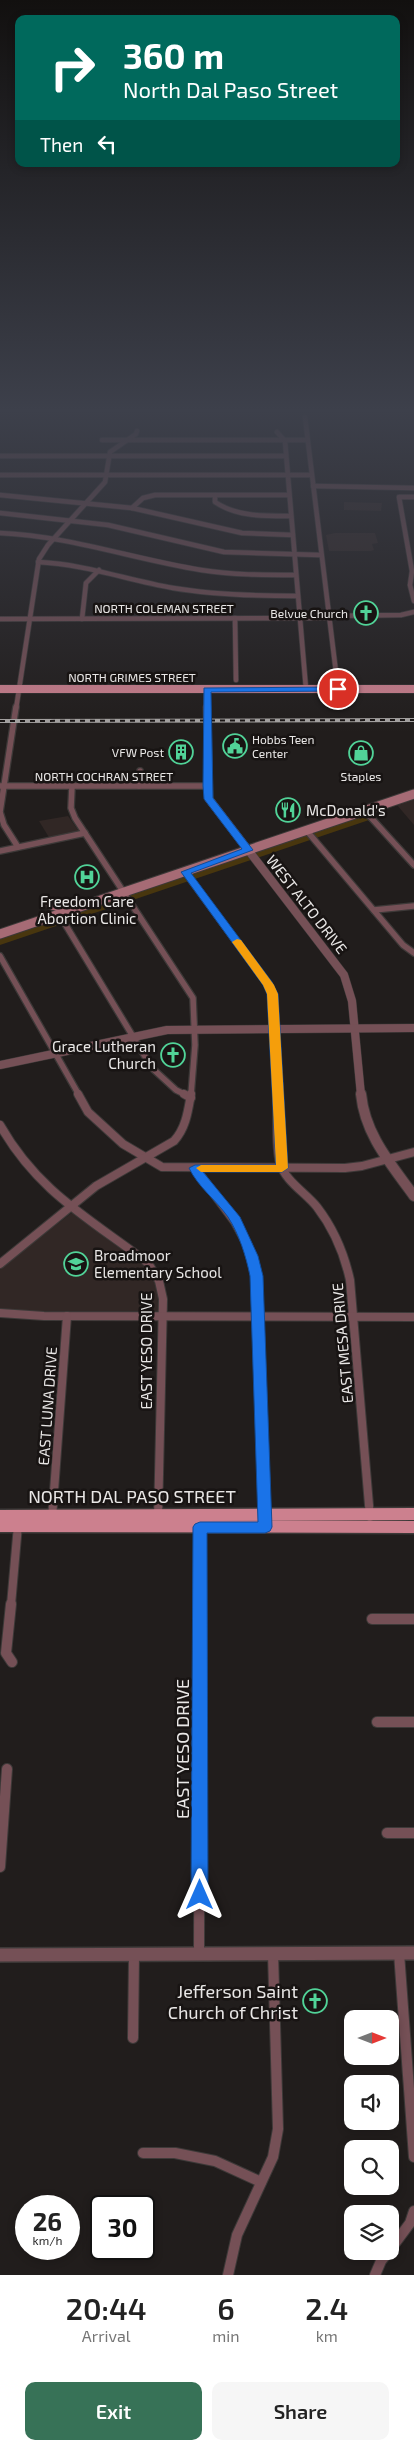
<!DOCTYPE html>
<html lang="en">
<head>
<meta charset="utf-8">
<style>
	body { margin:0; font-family:"Exo 2",sans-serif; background:#f6f6f6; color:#222; height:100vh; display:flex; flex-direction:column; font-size:19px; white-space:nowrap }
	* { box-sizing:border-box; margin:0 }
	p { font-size:16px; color:#767676 }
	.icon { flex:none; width:28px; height:28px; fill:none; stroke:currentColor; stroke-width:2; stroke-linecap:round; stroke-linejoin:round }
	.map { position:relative; height:2275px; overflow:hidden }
	.details { display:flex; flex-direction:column; background:#fff; flex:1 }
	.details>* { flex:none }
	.top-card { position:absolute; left:15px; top:15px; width:385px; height:152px; border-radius:10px; box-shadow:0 2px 8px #0003; background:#00695c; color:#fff; overflow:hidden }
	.needle { width:32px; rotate:90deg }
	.fabs { position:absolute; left:344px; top:2010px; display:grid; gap:10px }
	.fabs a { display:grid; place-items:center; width:55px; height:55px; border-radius:10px; background:#fff; box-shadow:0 2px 8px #0003; font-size:25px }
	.speed { position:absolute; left:15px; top:2195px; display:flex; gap:10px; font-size:25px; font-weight:700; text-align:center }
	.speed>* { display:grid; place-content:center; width:65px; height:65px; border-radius:50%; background:#fff; box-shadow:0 2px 8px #0003; line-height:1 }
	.speed small { font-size:12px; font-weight:400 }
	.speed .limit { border:2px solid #111; border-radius:8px; background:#fff; color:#111 }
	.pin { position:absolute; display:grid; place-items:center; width:42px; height:42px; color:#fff; margin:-21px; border:2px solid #fff; border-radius:50%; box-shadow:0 1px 5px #0007 }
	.me { position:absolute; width:55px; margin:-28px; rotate:0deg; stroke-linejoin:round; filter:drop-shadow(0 0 4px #0008) }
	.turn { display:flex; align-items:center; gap:18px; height:105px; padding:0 25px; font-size:22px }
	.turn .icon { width:65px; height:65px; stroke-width:2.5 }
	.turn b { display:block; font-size:35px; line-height:42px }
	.then { display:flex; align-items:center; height:48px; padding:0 25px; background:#0003; gap:10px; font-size:19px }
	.eta { display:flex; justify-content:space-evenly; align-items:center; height:85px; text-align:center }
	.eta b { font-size:30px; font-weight:600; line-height:35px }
	.button { display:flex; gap:10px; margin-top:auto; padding:10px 25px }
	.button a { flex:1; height:58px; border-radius:10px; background:#377257; color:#fff; font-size:20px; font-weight:600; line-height:58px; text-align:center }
	.button a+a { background:#f6f6f6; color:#222 }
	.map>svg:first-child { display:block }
</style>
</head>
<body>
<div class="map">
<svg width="414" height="2275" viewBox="0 0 414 2275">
	<rect width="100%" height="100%" fill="#211d1c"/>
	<!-- built -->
	<g fill="#312725">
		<polygon points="344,502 382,503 381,511 344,510"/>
		<polygon points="335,533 375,533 378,543 372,544 374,550 371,551 329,551 326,535"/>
		<polygon points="414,798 414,825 397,805"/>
		<polygon points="68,816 80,833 50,839 39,821"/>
		<polygon points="74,1211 133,1254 149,1269 159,1289 160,1311 77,1313 0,1310 0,1269"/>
	</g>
	<!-- green -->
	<polygon fill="#48360e" points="361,816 369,820 0,945 0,939"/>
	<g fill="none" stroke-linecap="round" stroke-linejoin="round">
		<!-- minor-far3 casing -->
		<g stroke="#3d3938" stroke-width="6">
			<g id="minor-far3">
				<polyline points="305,417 338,689"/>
				<polyline points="277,432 285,441 306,689"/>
				<polyline points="102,440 307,440"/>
				<polyline points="0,456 286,456"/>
				<polyline points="0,475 311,475"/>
				<polyline points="313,486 414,488"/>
				<polyline points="0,495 132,508 242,533 293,535"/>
				<path d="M 215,495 L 215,502 C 237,517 265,516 291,516"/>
				<polyline points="414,497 399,497 412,571 410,585 414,601"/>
				<polyline points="132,508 143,498 155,495 289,495"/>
				<polyline points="0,513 108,525 224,552 320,555"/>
				<path d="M 0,533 C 69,536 133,559 201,570 C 233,575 264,575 296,575"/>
				<path d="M 38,562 C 84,564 127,580 173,588 C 214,595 256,596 298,596"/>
				<polyline points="328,616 401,615 414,612"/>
				<polyline points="235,618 236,680"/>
				<polyline points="0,619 329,618"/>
				<polyline points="82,619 86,583 99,570"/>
				<polyline points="16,709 39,559 48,545 105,482 110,452 136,434 137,431"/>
			</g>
		</g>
		<!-- minor-far2 casing -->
		<g stroke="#3d3938" stroke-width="8">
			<g id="minor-far2">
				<polyline points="16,707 0,812 4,825 18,847"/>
				<polyline points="0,786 207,786"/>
				<polyline points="72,786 71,808 75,818 193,998 195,1045 191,1095"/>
				<polyline points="139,786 140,771"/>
				<polyline points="365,811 414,865"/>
				<polyline points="307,831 403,945 414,953"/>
				<polyline points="0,851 85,833"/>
				<polyline points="185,872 268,985 272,994 277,1095"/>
				<polyline points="374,910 414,906"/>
				<polyline points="59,914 152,1068 176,1090 186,1095"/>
				<polyline points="0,956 79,1095"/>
			</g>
		</g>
		<!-- minor-far1 casing -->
		<g stroke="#3d3938" stroke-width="10">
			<g id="minor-far1">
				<polyline points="78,1094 88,1112 123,1144 162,1167 345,1168 362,1166 414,1152"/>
				<polyline points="184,1094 191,1098"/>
				<path d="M 277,1094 C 278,1115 275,1144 280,1163 C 285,1181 306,1193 317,1207 C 334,1229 344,1253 350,1280 L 370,1517"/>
				<path d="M 0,1125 C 38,1192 89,1218 148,1263 L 159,1281 L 163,1299 L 158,1518"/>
				<polyline points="195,1168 235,1222 248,1246 257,1276 265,1517"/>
				<path d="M 0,1264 L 96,1186 L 174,1141 C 186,1128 188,1111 191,1094"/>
				<polyline points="0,1313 44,1316 414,1317"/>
				<polyline points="52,1518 67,1316"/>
				<polyline points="11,1605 18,1525"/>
				<polyline points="200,1605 200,1525"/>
			</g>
		</g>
		<!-- minor casing -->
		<g stroke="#3d3938" stroke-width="12">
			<g id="minor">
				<polyline points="11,1604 6,1653 12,1662"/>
				<polyline points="372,1619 414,1619"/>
				<polyline points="377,1722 414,1722"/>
				<polyline points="387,1833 414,1833"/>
				<polyline points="0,1867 7,1769"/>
				<polyline points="399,1953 414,2157"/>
				<polyline points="199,1955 200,1604"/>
				<polyline points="133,2038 134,1955"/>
				<polyline points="143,2153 175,2153 215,2161 261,2182"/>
				<polyline points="390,2250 410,2223 414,2211"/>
				<polyline points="228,2275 237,2235 273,2157 278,2129 273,1953"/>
				<polyline points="375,2275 381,2261 389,2251"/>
			</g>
		</g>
		<!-- tertiary-far3 casing -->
		<g stroke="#3d3938" stroke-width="8">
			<polyline id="tertiary-far3" points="207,690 207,709"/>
		</g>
		<!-- tertiary-far2 casing -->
		<g stroke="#3d3938" stroke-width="9">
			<g id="tertiary-far2">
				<polyline points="207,707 209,799 344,975 352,1001 361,1095"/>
				<polyline points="0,1065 167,1030 414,1028"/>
			</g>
		</g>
		<!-- tertiary-far1 casing -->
		<g stroke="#3d3938" stroke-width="12">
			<path id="tertiary-far1" d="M 361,1094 C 365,1135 391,1164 414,1196"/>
		</g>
		<!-- tertiary casing -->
		<g stroke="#3d3938" stroke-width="16">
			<polyline id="tertiary" points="0,1955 414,1953"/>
		</g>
		<!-- secondary casing -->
		<g stroke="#3d3938" stroke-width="11">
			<g id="secondary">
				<polyline points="51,905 59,907 71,905"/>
				<polyline points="0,934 414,794"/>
			</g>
		</g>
		<!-- primary-far1 casing -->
		<g stroke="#3d3938" stroke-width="9">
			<polyline id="primary-far1" points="0,689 414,689"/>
		</g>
		<!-- primary casing -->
		<g stroke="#3d3938" stroke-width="15">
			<g id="primary">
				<polyline points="0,1516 414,1514"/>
				<polyline points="0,1526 414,1527"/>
			</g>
		</g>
		<!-- minor-far3 -->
		<use href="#minor-far3" stroke="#755056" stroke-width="4.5"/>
		<!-- minor-far2 -->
		<use href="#minor-far2" stroke="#755056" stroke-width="5.5"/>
		<!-- minor-far1 -->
		<use href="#minor-far1" stroke="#755056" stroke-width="8"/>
		<!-- minor -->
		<use href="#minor" stroke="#755056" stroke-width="10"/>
		<!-- tertiary-far3 -->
		<use href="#tertiary-far3" stroke="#755056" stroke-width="5.5"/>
		<!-- tertiary-far2 -->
		<use href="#tertiary-far2" stroke="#755056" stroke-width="8"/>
		<!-- tertiary-far1 -->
		<use href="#tertiary-far1" stroke="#755056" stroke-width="10"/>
		<!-- tertiary -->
		<use href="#tertiary" stroke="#755056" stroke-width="13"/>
		<!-- secondary -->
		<use href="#secondary" stroke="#a66b75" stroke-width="9"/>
		<!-- primary-far1 -->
		<use href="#primary-far1" stroke="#cc808e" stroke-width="8"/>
		<!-- primary -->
		<use href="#primary" stroke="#cc808e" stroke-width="12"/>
		<!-- rail casing -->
		<g stroke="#a6a3a2" stroke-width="4">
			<polyline id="rail" points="0,721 414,720"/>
		</g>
		<!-- rail -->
		<use href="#rail" stroke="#181413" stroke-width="2" stroke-dasharray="5" stroke-linecap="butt"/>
	</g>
	<!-- sky -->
	<linearGradient id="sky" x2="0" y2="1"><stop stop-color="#12100f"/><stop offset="0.56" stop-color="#3d404b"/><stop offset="1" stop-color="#3d404b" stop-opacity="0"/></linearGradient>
	<rect width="414" height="733" fill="url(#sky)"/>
	<!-- route -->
	<path fill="#1a73e8" stroke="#114b97" d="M 341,687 L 341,691 L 338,691 L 211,692 L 213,798 L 253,850 L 191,873 L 272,982 L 278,994 L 288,1168 L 282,1172 L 203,1172 L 240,1217 L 258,1256 L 263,1276 L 272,1527 L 270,1531 L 265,1533 L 207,1533 L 208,1895 L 205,1900 L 200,1903 L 194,1900 L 191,1895 L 193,1527 L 195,1524 L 200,1522 L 258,1522 L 250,1276 C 246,1256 239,1234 228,1217 C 216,1200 198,1187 189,1168 L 195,1165 L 276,1165 L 267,994 L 263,985 L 181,872 L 242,849 L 204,799 L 203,786 L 204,688 Z"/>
	<!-- slow -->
	<polygon fill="#f59e0b" points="237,939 241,940 274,985 278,994 288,1168 282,1172 201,1172 196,1168 201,1165 276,1165 267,994 263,985 232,942"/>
	<!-- icons -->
	<defs>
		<g id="church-ring" transform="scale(1.25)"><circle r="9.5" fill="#181413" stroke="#51d398" stroke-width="1.5"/><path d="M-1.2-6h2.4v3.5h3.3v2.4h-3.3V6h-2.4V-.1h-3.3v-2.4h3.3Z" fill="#51d398"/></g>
		<g id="civic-ring" transform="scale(1.25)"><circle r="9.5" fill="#181413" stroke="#51d398" stroke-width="1.5"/><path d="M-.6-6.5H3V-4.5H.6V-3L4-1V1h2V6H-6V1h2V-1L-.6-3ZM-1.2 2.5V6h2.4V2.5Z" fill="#51d398"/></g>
		<g id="building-ring" transform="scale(1.25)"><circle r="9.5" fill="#181413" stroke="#51d398" stroke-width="1.5"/><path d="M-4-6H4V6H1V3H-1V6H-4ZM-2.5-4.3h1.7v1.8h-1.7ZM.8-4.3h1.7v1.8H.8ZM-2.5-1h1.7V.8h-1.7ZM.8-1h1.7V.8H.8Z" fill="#51d398"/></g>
		<g id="shop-ring" transform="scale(1.25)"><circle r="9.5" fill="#181413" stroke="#51d398" stroke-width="1.5"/><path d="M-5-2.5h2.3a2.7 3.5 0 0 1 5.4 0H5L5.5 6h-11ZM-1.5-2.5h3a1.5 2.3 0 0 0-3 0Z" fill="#51d398"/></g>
		<g id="restaurant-ring" transform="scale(1.25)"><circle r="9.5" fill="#181413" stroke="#51d398" stroke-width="1.5"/><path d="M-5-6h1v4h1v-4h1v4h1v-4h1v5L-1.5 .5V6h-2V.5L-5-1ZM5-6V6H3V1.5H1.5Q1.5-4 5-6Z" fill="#51d398"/></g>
		<g id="hospital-ring" transform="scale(1.25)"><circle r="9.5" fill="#181413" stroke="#51d398" stroke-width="1.5"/><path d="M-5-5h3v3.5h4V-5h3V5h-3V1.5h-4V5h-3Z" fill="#51d398"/></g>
		<g id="school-ring" transform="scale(1.25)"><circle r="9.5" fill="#181413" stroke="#51d398" stroke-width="1.5"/><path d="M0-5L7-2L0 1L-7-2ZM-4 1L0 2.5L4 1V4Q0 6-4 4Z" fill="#51d398"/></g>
	</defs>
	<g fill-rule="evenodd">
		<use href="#church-ring" x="366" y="613"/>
		<use href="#civic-ring" x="235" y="746"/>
		<use href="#building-ring" x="181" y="752"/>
		<use href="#shop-ring" x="361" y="753"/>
		<use href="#restaurant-ring" x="288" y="810"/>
		<use href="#hospital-ring" x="87" y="877"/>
		<use href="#church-ring" x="173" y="1055"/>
		<use href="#school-ring" x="76" y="1264"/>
		<use href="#church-ring" x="315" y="2001"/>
	</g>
	<g text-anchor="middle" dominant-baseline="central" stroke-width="5" stroke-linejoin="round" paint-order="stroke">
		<!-- far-street labels -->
		<g font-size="12" fill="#e9e7e6" stroke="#181413">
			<text x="164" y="608">NORTH COLEMAN STREET</text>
			<text x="132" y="677">NORTH GRIMES STREET</text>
			<text x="104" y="776">NORTH COCHRAN STREET</text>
		</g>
		<!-- far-poi labels -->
		<g font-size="12" fill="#e9e7e6" stroke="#181413" text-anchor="end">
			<text x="348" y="613">Belvue Church</text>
			<text x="252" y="739" text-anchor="start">Hobbs Teen<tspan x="252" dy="14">Center</tspan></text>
			<text x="164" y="752">VFW Post</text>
			<text x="361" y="776" text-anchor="middle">Staples</text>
		</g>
		<!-- poi labels -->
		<g font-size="15" fill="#e9e7e6" stroke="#181413" text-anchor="start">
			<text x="306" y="810">McDonald's</text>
			<text x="87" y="901" text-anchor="middle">Freedom Care<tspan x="87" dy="17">Abortion Clinic</tspan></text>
			<text x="156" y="1046" text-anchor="end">Grace Lutheran<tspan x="156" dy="17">Church</tspan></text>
			<text x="94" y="1255">Broadmoor<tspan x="94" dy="17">Elementary School</tspan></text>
		</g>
		<!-- street labels -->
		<g font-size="15" fill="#e9e7e6" stroke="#181413">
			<text transform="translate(307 904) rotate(52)">WEST ALTO DRIVE</text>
			<text transform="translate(342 1343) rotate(-95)">EAST MESA DRIVE</text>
			<text transform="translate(146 1351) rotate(-90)">EAST YESO DRIVE</text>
			<text transform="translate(47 1406) rotate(-86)">EAST LUNA DRIVE</text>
		</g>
		<!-- near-street labels -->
		<g font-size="18" fill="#e9e7e6" stroke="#181413">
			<text x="132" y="1496">NORTH DAL PASO STREET</text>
			<text transform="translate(182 1749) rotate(-90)">EAST YESO DRIVE</text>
		</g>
		<!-- near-poi labels -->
		<g font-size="18" fill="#e9e7e6" stroke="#181413" text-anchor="end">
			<text x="298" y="1991">Jefferson Saint<tspan x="298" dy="21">Church of Christ</tspan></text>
		</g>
	</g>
</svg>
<div class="fabs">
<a><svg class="needle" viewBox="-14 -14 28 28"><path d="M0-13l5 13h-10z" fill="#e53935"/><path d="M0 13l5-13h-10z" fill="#767676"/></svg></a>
<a><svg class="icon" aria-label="sound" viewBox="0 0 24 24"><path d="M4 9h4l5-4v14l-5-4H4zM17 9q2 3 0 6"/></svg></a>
<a><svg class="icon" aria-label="search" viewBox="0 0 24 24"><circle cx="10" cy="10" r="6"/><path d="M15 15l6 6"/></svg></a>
<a><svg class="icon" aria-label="layers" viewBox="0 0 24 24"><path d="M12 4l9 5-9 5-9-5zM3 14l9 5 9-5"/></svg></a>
</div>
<div class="speed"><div>26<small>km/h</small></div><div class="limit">30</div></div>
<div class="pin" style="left:338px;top:689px;background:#d93025"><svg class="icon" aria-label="arrive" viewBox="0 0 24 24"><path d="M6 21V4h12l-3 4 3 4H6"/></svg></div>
<svg class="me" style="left:200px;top:1895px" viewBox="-20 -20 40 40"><path d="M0-17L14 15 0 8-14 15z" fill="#1a73e8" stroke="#fff" stroke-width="4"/></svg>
<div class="top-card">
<div class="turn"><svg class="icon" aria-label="right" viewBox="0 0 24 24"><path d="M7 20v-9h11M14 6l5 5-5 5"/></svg><div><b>360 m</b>North Dal Paso Street</div></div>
<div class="then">Then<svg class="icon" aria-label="left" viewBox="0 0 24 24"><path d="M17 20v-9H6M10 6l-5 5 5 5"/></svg></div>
</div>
</div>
<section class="details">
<div class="eta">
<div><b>20:44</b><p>Arrival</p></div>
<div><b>6</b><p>min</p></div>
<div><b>2.4</b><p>km</p></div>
</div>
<div class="button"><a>Exit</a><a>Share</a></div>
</section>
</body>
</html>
